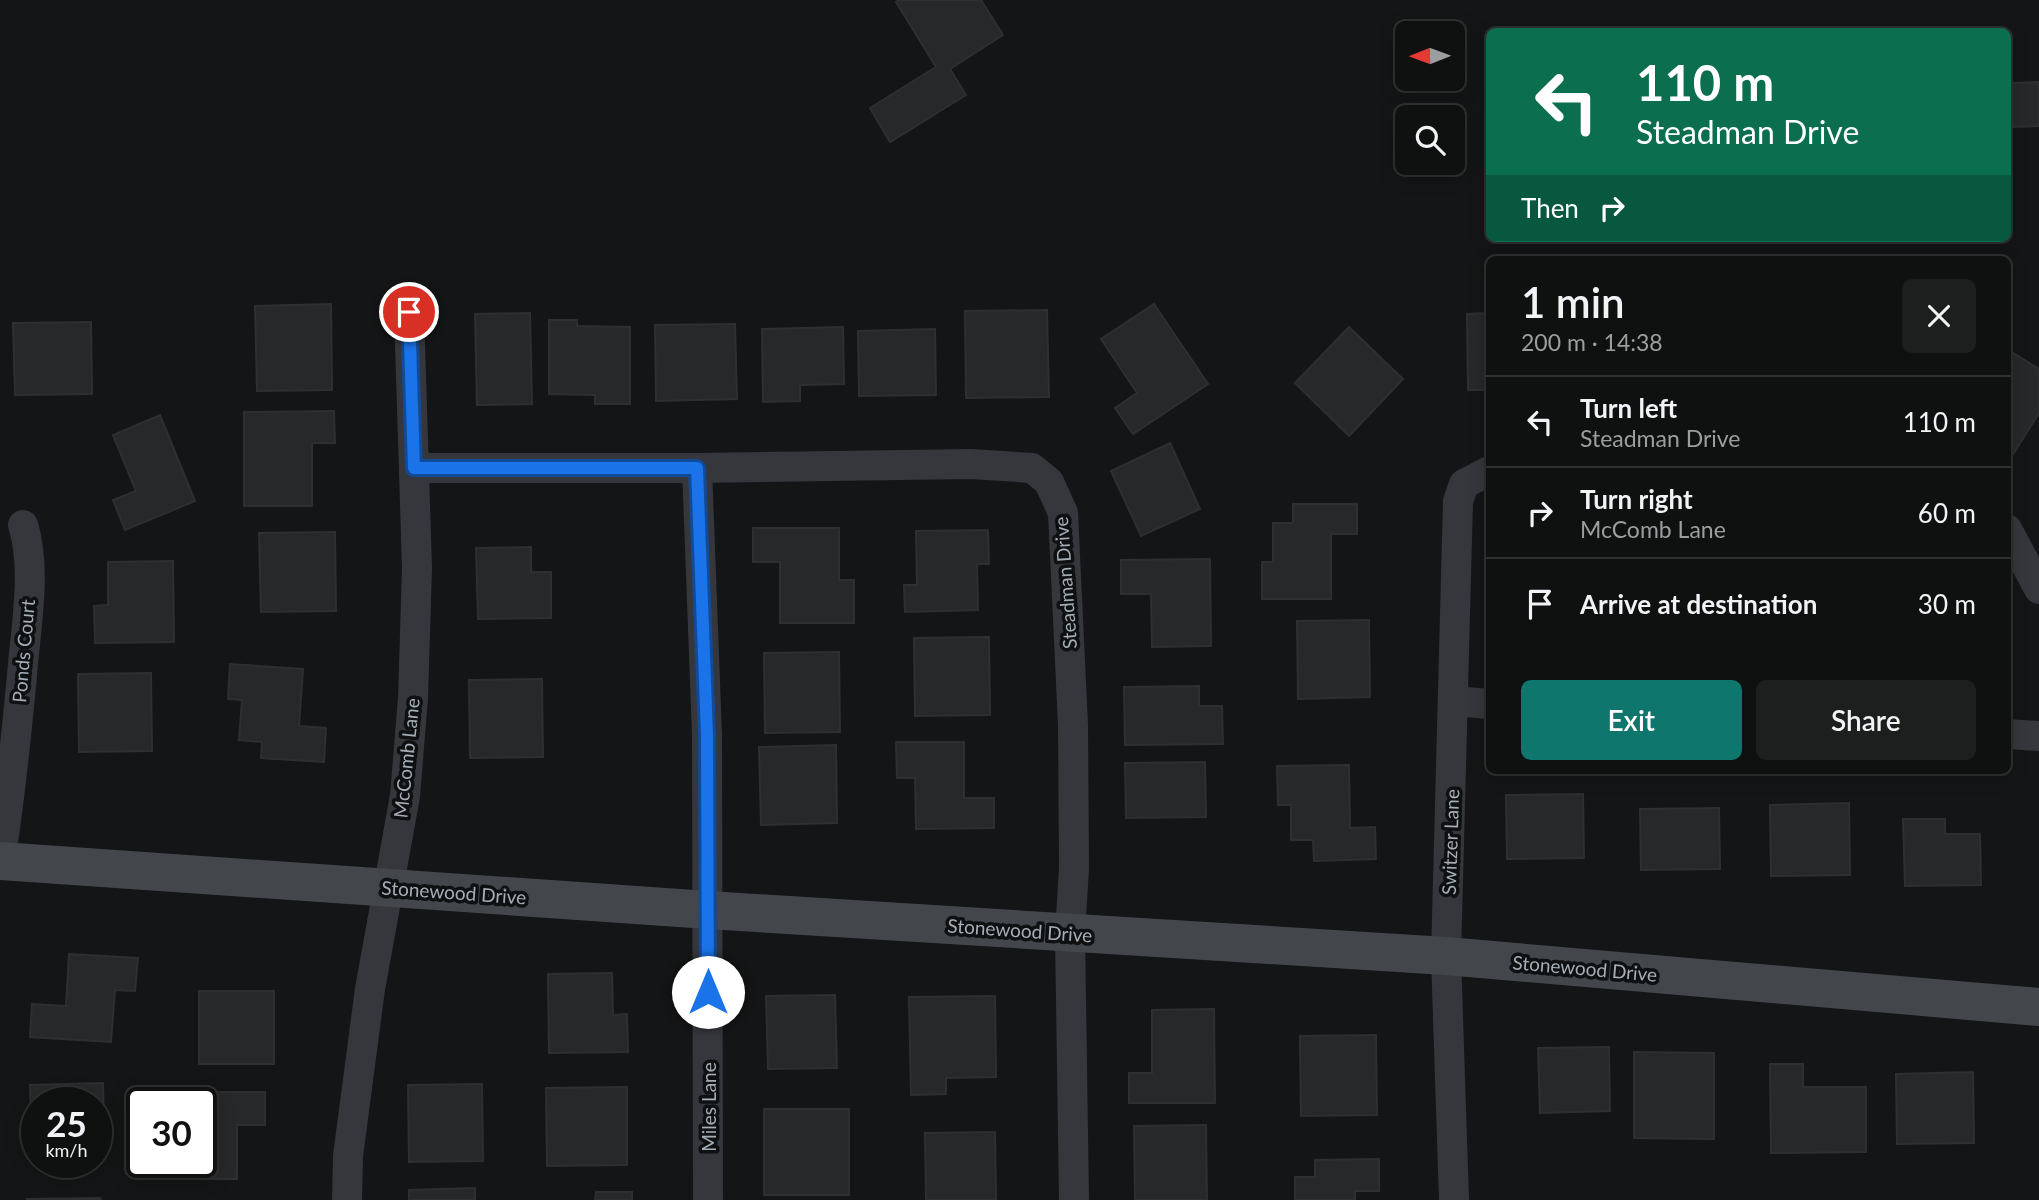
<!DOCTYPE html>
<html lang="en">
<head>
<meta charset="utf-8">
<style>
	body { margin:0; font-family:Lato,sans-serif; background:#1d1e1e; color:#f1f3f6; height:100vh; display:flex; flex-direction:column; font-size:26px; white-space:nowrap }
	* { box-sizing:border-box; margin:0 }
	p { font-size:23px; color:#9b9d9f }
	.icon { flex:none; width:38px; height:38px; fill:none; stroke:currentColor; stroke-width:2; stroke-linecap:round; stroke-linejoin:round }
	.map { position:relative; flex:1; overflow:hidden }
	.side { position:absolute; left:1486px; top:256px; width:525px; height:518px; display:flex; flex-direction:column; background:#0f1010; border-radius:10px; box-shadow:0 4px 18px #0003,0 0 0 2px #2f3030 }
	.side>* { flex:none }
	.top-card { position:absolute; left:1486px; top:28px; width:525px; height:214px; border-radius:10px; box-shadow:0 4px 18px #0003,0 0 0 2px #2f3030; background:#0b6e4f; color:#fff; overflow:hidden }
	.needle { width:46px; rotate:269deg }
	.fabs { position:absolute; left:1395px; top:21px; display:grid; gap:14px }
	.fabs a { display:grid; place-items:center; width:70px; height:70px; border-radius:10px; background:#0f1010; box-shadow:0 4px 18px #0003,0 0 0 2px #2f3030; font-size:35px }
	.speed { position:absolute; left:21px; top:1087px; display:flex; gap:14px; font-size:35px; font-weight:700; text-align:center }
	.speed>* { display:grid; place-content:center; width:91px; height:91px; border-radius:50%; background:#0f1010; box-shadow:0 4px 18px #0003,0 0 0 2px #2f3030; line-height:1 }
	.speed small { font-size:18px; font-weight:400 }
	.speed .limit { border:4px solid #111; border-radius:10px; background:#fff; color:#111 }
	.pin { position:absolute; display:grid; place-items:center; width:60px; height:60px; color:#fff; margin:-30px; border:4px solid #fff; border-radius:50%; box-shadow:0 2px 7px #0007 }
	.me { position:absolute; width:77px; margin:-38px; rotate:0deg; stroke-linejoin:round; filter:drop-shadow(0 0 5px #0008) }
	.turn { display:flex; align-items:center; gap:24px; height:147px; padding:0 35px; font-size:32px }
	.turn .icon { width:91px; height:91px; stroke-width:2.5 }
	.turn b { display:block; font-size:49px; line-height:60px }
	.then { display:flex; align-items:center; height:66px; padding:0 35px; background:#0003; gap:14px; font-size:26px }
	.round { display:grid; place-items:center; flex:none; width:74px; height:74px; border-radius:10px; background:#1d1e1e }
	.headline { display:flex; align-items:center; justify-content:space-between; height:119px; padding:0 35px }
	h1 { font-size:42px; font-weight:600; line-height:52px }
	.cta { display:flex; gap:14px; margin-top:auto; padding:14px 35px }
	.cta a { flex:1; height:80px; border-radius:10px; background:#0f766e; color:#fff; font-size:28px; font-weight:600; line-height:80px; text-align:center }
	.cta a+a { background:#1d1e1e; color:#f1f3f6 }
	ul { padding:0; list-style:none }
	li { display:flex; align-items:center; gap:21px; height:91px; padding:0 35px; border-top:2px solid #2f3030 }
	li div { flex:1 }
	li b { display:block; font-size:26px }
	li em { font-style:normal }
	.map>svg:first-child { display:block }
</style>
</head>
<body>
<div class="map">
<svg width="2039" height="1200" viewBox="0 0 2039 1200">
	<rect width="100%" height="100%" fill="#141516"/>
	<!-- building -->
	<g fill="#27282a" stroke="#2e2f33" stroke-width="2">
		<polygon points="899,0 981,0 1003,35 950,69 966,95 890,142 870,108 936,67 896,2"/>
		<polygon points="2039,82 2039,126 2013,127 2012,83"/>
		<polygon points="331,304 332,390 257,391 255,306"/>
		<polygon points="1154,304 1208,384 1133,434 1115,408 1137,393 1101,339"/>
		<polygon points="1047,310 1049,397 966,398 965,311"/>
		<polygon points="530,313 532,404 477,405 475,314"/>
		<polygon points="1489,313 1489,390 1468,390 1467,314"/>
		<polygon points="549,320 577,320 577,326 630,327 630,404 595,404 595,395 549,394"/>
		<polygon points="91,322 92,394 15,395 13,323"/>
		<polygon points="735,324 737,399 656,401 655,325"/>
		<polygon points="843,327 844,384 800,385 800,401 763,402 762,329"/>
		<polygon points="1349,327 1403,379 1349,436 1295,383"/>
		<polygon points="935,329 936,395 859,396 858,331"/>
		<polygon points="2007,349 2039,369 2039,413 2012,456 2007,453"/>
		<polygon points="334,411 335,443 312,443 312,506 244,506 244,412"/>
		<polygon points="160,415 195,501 125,530 113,500 136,491 113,435"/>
		<polygon points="1170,443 1200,509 1141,536 1111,471"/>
		<polygon points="1293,504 1357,504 1357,534 1331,534 1331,599 1262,599 1262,562 1273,562 1273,523 1293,523"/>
		<polygon points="753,528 839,528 839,580 854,580 854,623 780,623 780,562 753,562"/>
		<polygon points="988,530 989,564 977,564 978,610 905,612 904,585 917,585 916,531"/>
		<polygon points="335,532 336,611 261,612 259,533"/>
		<polygon points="531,547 531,572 551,572 551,618 478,619 476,548"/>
		<polygon points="1210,559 1211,646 1152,647 1151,594 1121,594 1121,560"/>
		<polygon points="173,561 174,642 95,643 94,606 108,605 108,562"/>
		<polygon points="1369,620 1370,697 1298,699 1297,621"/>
		<polygon points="989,637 990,715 915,716 914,638"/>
		<polygon points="839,652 840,732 765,733 764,653"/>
		<polygon points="230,664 303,669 299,726 326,728 324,762 261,758 262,742 239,740 242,700 228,699"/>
		<polygon points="151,673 152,751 79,752 78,674"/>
		<polygon points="542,679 543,757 470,758 469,680"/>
		<polygon points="1199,686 1199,706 1222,706 1223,744 1125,745 1124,687"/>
		<polygon points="896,742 964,742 964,798 994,798 994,828 916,829 915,778 897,778"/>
		<polygon points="836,745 837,823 761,825 759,747"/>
		<polygon points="1205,762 1206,817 1126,818 1125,763"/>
		<polygon points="1349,765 1350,828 1375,827 1376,859 1314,861 1313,840 1291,840 1291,805 1278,805 1277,766"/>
		<polygon points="1583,794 1584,858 1507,859 1506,795"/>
		<polygon points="1849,803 1850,875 1771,876 1770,805"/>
		<polygon points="1719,808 1720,869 1641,870 1640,809"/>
		<polygon points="1903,819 1945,819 1945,834 1980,834 1981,885 1905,886"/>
		<polygon points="69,954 138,958 135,991 115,990 111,1042 30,1037 32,1004 66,1006"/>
		<polygon points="612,973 613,1015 627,1014 628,1052 549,1053 548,974"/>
		<rect x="199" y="991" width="75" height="73"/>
		<polygon points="835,995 837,1068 768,1069 766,996"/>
		<polygon points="995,996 996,1077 946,1078 946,1094 911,1095 909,997"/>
		<polygon points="1214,1009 1215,1103 1129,1103 1129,1073 1152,1073 1152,1010"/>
		<polygon points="1376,1035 1377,1115 1301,1116 1300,1036"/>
		<polygon points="1609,1047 1610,1111 1540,1113 1538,1048"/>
		<polygon points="1634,1052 1714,1053 1714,1139 1634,1138"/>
		<polygon points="1770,1064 1803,1064 1803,1087 1866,1087 1866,1152 1771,1153"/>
		<polygon points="1973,1072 1974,1143 1897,1144 1896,1074"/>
		<polygon points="103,1083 105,1159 96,1159 96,1102 37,1102 37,1160 32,1160 30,1085"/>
		<polygon points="482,1084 483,1161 409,1162 408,1085"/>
		<polygon points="627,1087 627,1165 547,1166 546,1088"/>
		<polygon points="176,1092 265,1092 265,1125 237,1125 237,1179 175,1179 175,1162 201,1162 201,1102 176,1102"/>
		<rect x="764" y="1109" width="85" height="86"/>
		<polygon points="1206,1125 1207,1200 1135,1200 1134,1126"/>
		<polygon points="995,1132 996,1200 926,1200 925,1133"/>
		<polygon points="1379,1159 1379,1191 1355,1191 1355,1200 1295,1200 1295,1177 1315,1177 1315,1160"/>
		<polygon points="475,1188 475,1200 409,1200 409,1190"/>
		<polygon points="596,1192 632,1192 632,1200 595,1200"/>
		<polygon points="100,1198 101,1200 27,1200 27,1199"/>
	</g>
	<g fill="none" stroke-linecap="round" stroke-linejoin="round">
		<!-- street -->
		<g stroke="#35373c" stroke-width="30">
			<polyline points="414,468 697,468 971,464 1032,468 1049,482 1063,513 1073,725 1074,868 1070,933 1074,1200"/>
			<polyline points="697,468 707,735 708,1200"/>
			<polyline points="2007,529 2039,589"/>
			<polyline points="1454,701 1489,704"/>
			<polyline points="2007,734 2039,736"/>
			<path d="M 0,863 C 10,797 17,731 23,664 C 27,621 36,566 23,525"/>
			<polyline points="347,1200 348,1156 370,989 405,796 413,698 417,568 409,312"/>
			<polyline points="1454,1200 1446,956 1458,501 1464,484 1489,471"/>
		</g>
		<!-- secondary -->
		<polyline stroke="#43474c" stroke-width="38" points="0,861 708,910 1446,956 2039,1007"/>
	</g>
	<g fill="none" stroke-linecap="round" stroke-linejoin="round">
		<!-- route casing -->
		<g stroke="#114b97" stroke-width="18">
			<polyline id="route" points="409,312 414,468 697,468 707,735 708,992"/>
		</g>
		<!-- route -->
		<use href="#route" stroke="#1a73e8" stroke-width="12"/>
	</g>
	<g text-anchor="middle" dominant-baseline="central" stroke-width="7" stroke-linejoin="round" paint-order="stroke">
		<!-- street labels -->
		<g font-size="19" fill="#a5aeb7" stroke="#0f1011">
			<text transform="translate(1065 583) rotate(-94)">Steadman Drive</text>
			<text transform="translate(23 651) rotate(-85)">Ponds Court</text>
			<text transform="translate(406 758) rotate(-84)">McComb Lane</text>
			<text transform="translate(1450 842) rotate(-88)">Switzer Lane</text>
			<text transform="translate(454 892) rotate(4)">Stonewood Drive</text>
			<text transform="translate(1020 930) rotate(4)">Stonewood Drive</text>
			<text transform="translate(1585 968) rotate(5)">Stonewood Drive</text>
			<text transform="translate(708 1107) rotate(-90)">Miles Lane</text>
		</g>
	</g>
</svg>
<div class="fabs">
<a><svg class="needle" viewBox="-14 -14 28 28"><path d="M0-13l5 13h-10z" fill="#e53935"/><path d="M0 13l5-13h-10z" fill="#9b9d9f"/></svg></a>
<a><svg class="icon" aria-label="search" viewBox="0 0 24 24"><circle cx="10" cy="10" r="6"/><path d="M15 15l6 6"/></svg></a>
</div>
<div class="speed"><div>25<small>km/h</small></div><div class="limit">30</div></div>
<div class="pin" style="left:409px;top:312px;background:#d93025"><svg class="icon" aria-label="arrive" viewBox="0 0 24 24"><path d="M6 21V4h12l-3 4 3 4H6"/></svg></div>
<svg class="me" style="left:708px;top:992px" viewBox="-20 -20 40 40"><circle r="19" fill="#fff"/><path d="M0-13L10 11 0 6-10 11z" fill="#1a73e8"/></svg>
<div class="top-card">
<div class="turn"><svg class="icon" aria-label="left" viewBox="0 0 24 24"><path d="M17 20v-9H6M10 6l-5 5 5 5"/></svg><div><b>110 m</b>Steadman Drive</div></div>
<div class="then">Then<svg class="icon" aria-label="right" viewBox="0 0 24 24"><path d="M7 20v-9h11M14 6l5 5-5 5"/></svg></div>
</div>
<section class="side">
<div class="headline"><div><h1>1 min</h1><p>200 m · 14:38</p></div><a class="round"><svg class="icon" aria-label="close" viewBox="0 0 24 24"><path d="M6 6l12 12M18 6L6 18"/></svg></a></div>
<ul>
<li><svg class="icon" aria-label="left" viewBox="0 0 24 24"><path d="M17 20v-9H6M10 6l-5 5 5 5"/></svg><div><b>Turn left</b><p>Steadman Drive</p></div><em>110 m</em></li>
<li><svg class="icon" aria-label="right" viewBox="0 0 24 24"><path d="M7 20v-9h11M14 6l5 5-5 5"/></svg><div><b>Turn right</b><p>McComb Lane</p></div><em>60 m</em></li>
<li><svg class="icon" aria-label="arrive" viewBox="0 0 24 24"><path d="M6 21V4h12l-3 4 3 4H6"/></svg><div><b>Arrive at destination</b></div><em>30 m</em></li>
</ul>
<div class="cta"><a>Exit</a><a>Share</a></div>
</section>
</div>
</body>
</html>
